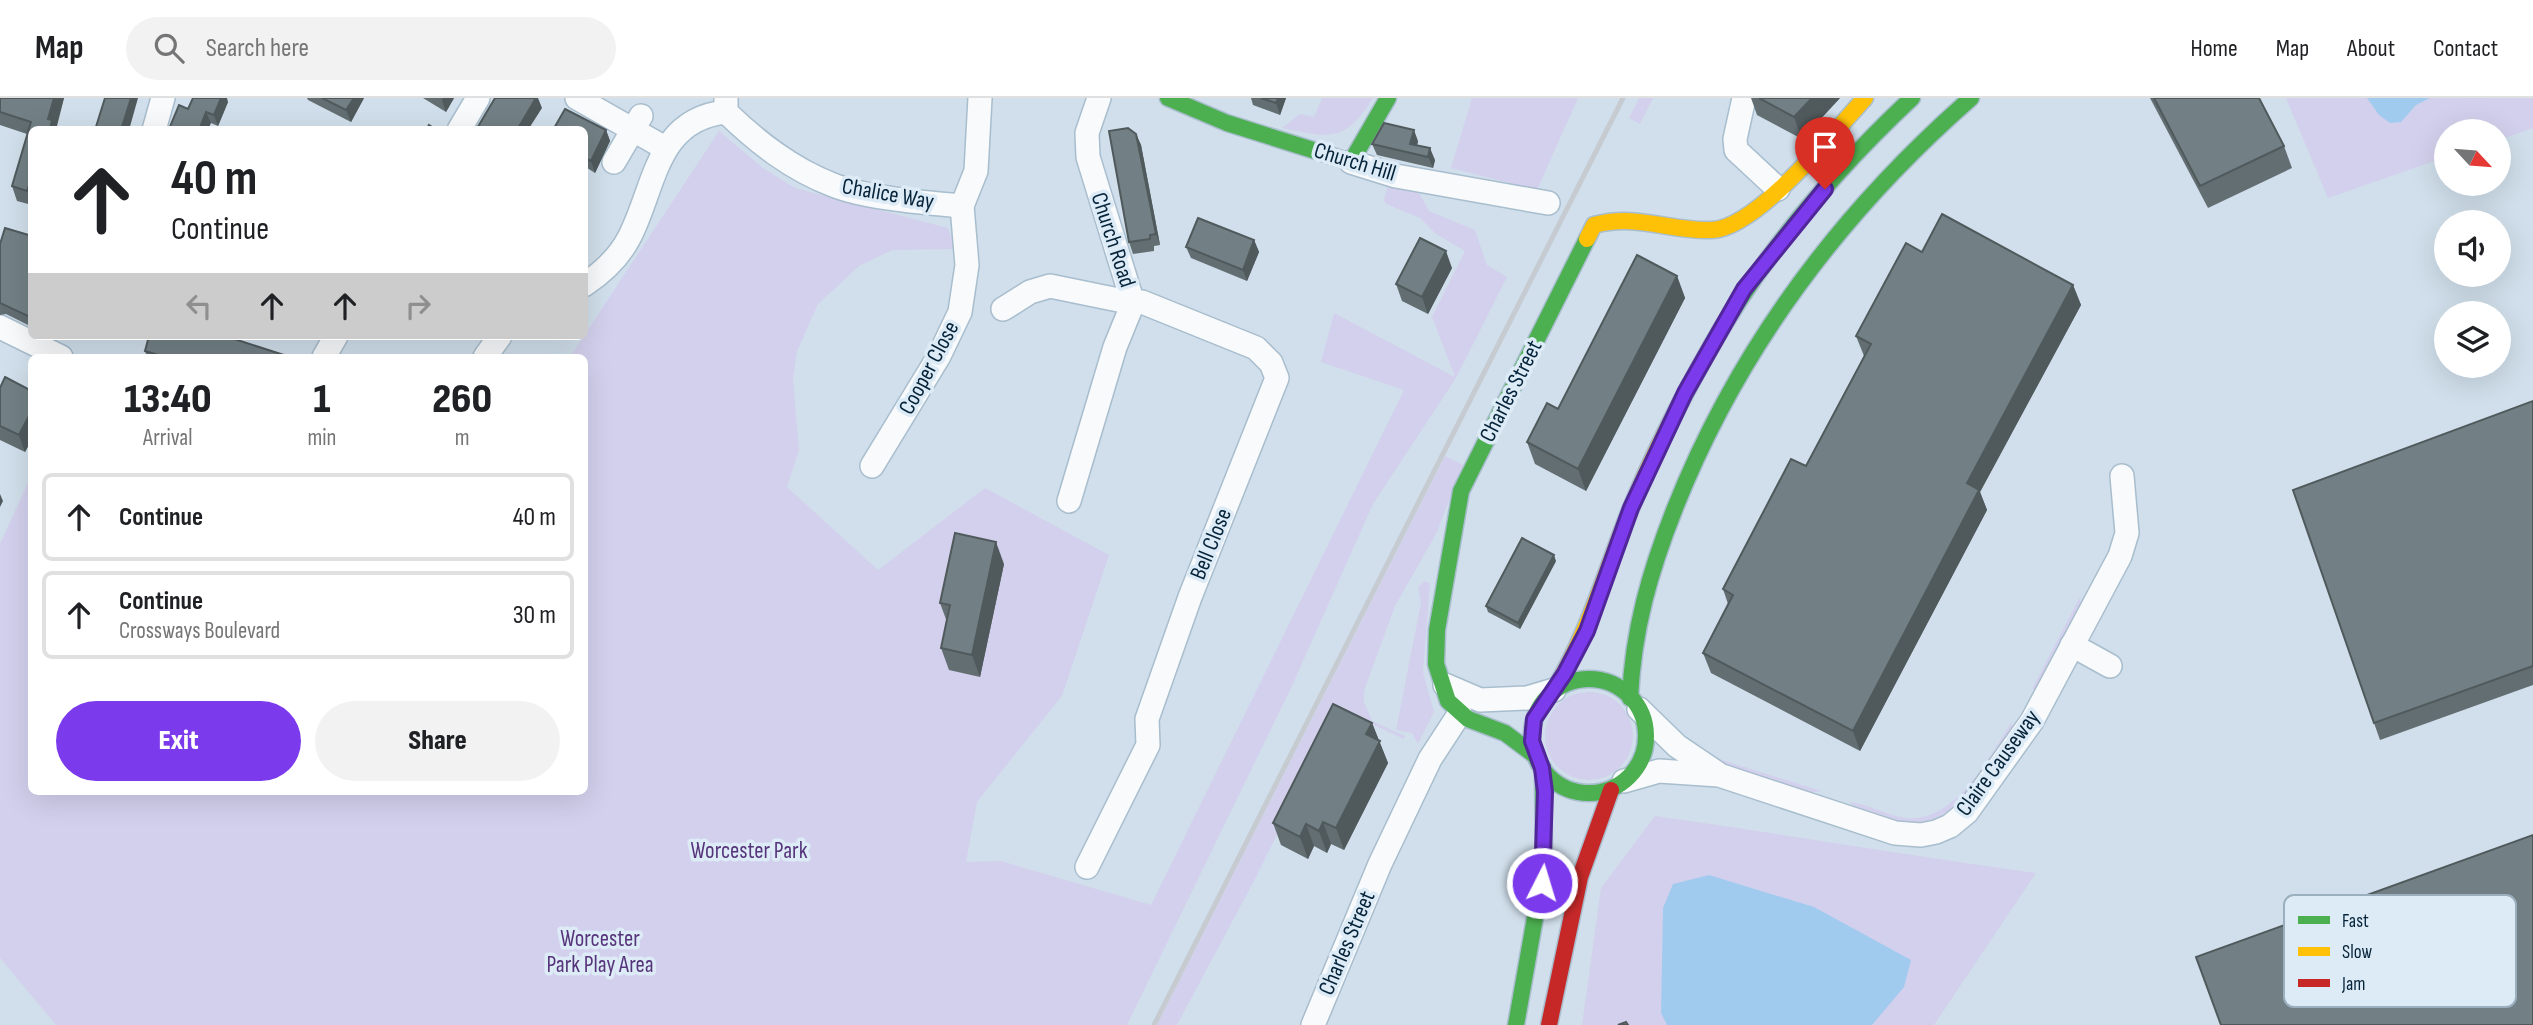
<!DOCTYPE html>
<html lang="en">
<head>
<meta charset="utf-8">
<style>
	body { margin:0; font-family:"Sofia Sans Condensed",sans-serif; background:#f2f2f2; color:#202124; height:100vh; display:flex; flex-direction:column; font-size:26px; white-space:nowrap }
	* { box-sizing:border-box; margin:0 }
	p { font-size:23px; color:#757577 }
	.icon { flex:none; width:38px; height:38px; fill:none; stroke:currentColor; stroke-width:2; stroke-linecap:round; stroke-linejoin:round }
	.map { position:relative; flex:1; overflow:hidden }
	.panel { position:absolute; left:28px; top:256px; width:560px; height:441px; display:flex; flex-direction:column; background:#fff; border-radius:10px; box-shadow:0 7px 28px #0002 }
	.panel>* { flex:none }
	.banner { position:absolute; left:28px; top:28px; width:560px; height:214px; border-radius:10px; box-shadow:0 7px 28px #0002; background:#fff; color:#202124; overflow:hidden }
	.needle { width:46px; rotate:116deg }
	.fabs { position:absolute; left:2434px; top:21px; display:grid; gap:14px }
	.fabs a { display:grid; place-items:center; width:77px; height:77px; border-radius:50%; background:#fff; box-shadow:0 7px 28px #0002; font-size:35px }
	.pin { position:absolute; display:grid; place-items:center; width:60px; height:60px; color:#fff; margin:-72px -30px; border-radius:50% 50% 50% 0; rotate:-45deg; box-shadow:0 0 7px #0007 }
	.pin .icon { rotate:45deg }
	.me { position:absolute; width:77px; margin:-38px; rotate:5deg; stroke-linejoin:round; filter:drop-shadow(0 0 5px #0008) }
	.turn { display:flex; align-items:center; gap:24px; height:147px; padding:0 28px; font-size:32px }
	.turn .icon { width:91px; height:91px; stroke-width:2.5 }
	.turn b { display:block; font-size:49px; line-height:60px }
	.lanes { display:flex; align-items:center; height:66px; padding:0 28px; background:#0003; justify-content:center; gap:35px; direction:ltr }
	.lanes .off { opacity:.35 }
	.eta { display:flex; justify-content:space-evenly; align-items:center; height:119px; text-align:center }
	.eta b { font-size:42px; font-weight:800; line-height:49px }
	.cta { display:flex; gap:14px; margin-top:auto; padding:14px 28px }
	.cta a { flex:1; height:80px; border-radius:42px; background:#7c3aed; color:#fff; font-size:28px; font-weight:800; line-height:80px; text-align:center }
	.cta a+a { background:#f2f2f2; color:#202124 }
	ul { padding:0; list-style:none }
	li { display:flex; align-items:center; gap:21px; height:88px; margin:0 14px 10px; padding:0 14px; border:4px solid #e0e0e0; border-radius:10px }
	li div { flex:1 }
	li b { display:block; font-size:26px }
	li em { font-style:normal }
	header { display:flex; align-items:center; gap:42px; box-sizing:border-box; height:98px; padding:0 35px; background:#fff; border-bottom:2px solid #e0e0e0 }
	header strong { font-size:33px }
	nav { display:flex; gap:38px; margin-inline-start:auto; font-size:24px }
	.search { width:490px; height:63px; background:#f2f2f2; display:flex; align-items:center; gap:18px; box-sizing:border-box; padding:0 24px; border-radius:38px; color:#757577; font-size:26px }
	.map>svg:first-child { display:block }
</style>
</head>
<body>
<header>
<strong>Map</strong>
<div class="search"><svg class="icon" aria-label="search" viewBox="0 0 24 24"><circle cx="10" cy="10" r="6"/><path d="M15 15l6 6"/></svg>Search here</div>
<nav><a>Home</a><a>Map</a><a>About</a><a>Contact</a></nav>
</header>
<div class="map">
<svg width="2533" height="927" viewBox="0 0 2533 927">
	<rect width="100%" height="100%" fill="#d0dfeb"/>
	<!-- green -->
	<g fill="#d3d0ed">
		<path d="M 1322,0 L 1373,0 C 1345,45 1330,40 1282,30 L 1300,16 L 1314,19 Z"/>
		<polygon points="1472,0 1578,0 1537,92 1451,70"/>
		<polygon points="1639,0 1653,0 1640,26 1629,20"/>
		<polygon points="2286,0 2533,0 2533,30 2499,42 2499,33 2446,33 2446,59 2328,100"/>
		<polygon points="719,33 763,70 795,90 948,130 956,151 892,152 859,168 818,206 797,253 793,281 799,352 787,389 878,472 985,390 1109,457 1062,598 977,704 966,764 1001,763 1151,807 1404,292 1321,264 1334,215 1455,279 1432,219 1465,153 1436,136 1420,120 1386,106 1384,102 1389,83 1416,89 1429,113 1475,132 1487,167 1507,179 1456,280 1373,406 1291,590 1127,927 56,927 0,860 0,446 31,378 32,693 584,693 584,259 570,259"/>
		<polygon points="1445,358 1463,367 1436,436 1395,508 1364,593 1364,604 1372,623 1405,638 1404,641 1339,611 1255,781 1177,927 1157,927"/>
		<polygon points="1424,483 1430,485 1423,574 1434,614 1418,646 1412,635 1396,632 1421,505 1418,489"/>
		<polygon points="2080,499 2081,509 2037,591 2032,591"/>
		<circle cx="1589" cy="638" r="44"/>
		<path d="M 2011,625 L 2013,632 C 1978,681 1954,743 1883,719 C 1872,715 1857,713 1849,704 C 1868,705 1886,718 1906,720 C 1955,725 1988,661 2011,625 Z"/>
		<polygon points="1706,655 1719,661 1821,693 1809,695 1722,667"/>
		<path d="M 1655,718 C 1783,736 1909,758 2036,775 L 1934,927 L 1582,927 L 1601,790 Z"/>
	</g>
	<!-- water -->
	<g fill="#a0cbef">
		<polygon points="2367,0 2430,0 2416,7 2401,24 2390,25 2379,17"/>
		<polygon points="1709,777 1814,809 1911,862 1904,889 1872,927 1667,927 1661,915 1663,810 1673,786"/>
	</g>
	<g fill="none" stroke-linecap="round" stroke-linejoin="round">
		<!-- street casing -->
		<g stroke="#a8bdcd" stroke-width="26">
			<g id="street">
				<polyline points="577,0 665,50"/>
				<path d="M 726,0 L 726,14 C 757,44 791,71 833,87 C 865,100 926,105 962,108"/>
				<polyline points="1744,0 1735,41 1736,52 1778,91"/>
				<polyline points="154,32 163,0"/>
				<polyline points="459,32 478,0"/>
				<polyline points="614,64 641,18"/>
				<polyline points="1351,64 1396,78 1548,105"/>
				<path d="M 584,187 C 602,175 619,159 629,140 C 655,91 655,21 726,14"/>
				<polyline points="1003,211 1030,194 1050,188 1133,205 1142,204 1256,250 1271,265 1277,280 1190,499 1147,621 1148,647 1087,769"/>
				<polyline points="0,229 61,259"/>
				<polyline points="324,259 336,238"/>
				<polyline points="485,259 500,238"/>
				<polyline points="872,368 939,258 960,214 967,167 962,108 976,73 980,0"/>
				<polyline points="1069,403 1115,249 1133,205 1088,59 1087,35 1099,0"/>
				<polyline points="2072,547 2110,568"/>
				<polyline points="1445,587 1480,602 1527,600 1554,592"/>
				<polyline points="1639,611 1677,648 1717,675"/>
				<polyline points="1624,683 1659,673 1719,677 1895,735 1921,737 1936,734 1950,728 1967,714 2032,623 2120,458 2127,435 2122,378"/>
				<polyline points="1313,927 1380,766 1430,661 1460,615"/>
			</g>
		</g>
		<!-- fast casing -->
		<g stroke="#a8bdcd" stroke-width="19">
			<g id="fast">
				<polyline points="1168,0 1227,25 1351,64 1388,0"/>
				<path d="M 1712,247 C 1765,154 1834,73 1912,0"/>
				<circle cx="1589" cy="638" r="57"/>
				<path d="M 1630,600 C 1633,532 1650,473 1675,410 C 1739,249 1841,114 1971,0"/>
				<polyline points="1537,659 1505,635 1468,621 1448,603 1436,566 1437,532 1461,393 1587,141"/>
				<polyline points="1516,927 1544,769 1543,670"/>
			</g>
		</g>
		<!-- slow casing -->
		<g stroke="#a8bdcd" stroke-width="19">
			<g id="slow">
				<path d="M 1587,141 L 1594,127 C 1638,115 1670,134 1712,132 C 1757,130 1834,34 1865,0"/>
				<path d="M 1554,592 C 1587,538 1604,479 1627,420 C 1651,360 1680,303 1712,247"/>
			</g>
		</g>
		<!-- jam casing -->
		<g stroke="#a8bdcd" stroke-width="19">
			<polyline id="jam" points="1549,927 1580,779 1611,692"/>
		</g>
		<!-- street -->
		<use href="#street" stroke="#f8fafc" stroke-width="23"/>
		<!-- fast -->
		<use href="#fast" stroke="#4caf50" stroke-width="16"/>
		<!-- slow -->
		<use href="#slow" stroke="#ffc107" stroke-width="16"/>
		<!-- jam -->
		<use href="#jam" stroke="#c62828" stroke-width="16"/>
		<!-- rail -->
		<polyline stroke="#c5cbd0" stroke-width="5" points="1154,927 1623,0"/>
	</g>
	<!-- wall -->
	<g fill="#626e72">
		<polygon points="0,0 64,0 55,31 32,32 32,107 17,103 12,88 27,36 0,27"/>
		<polygon points="307,0 364,0 351,24 308,2"/>
		<polygon points="423,0 454,0 446,14"/>
		<polygon points="1251,0 1286,0 1280,17 1253,7"/>
		<polygon points="1751,0 1840,0 1802,41 1757,17"/>
		<polygon points="2150,0 2259,0 2284,48 2292,70 2208,110"/>
		<polygon points="228,4 218,28 211,25 188,11"/>
		<polygon points="584,32 606,32 610,43 595,75 584,68"/>
		<polygon points="1136,36 1141,47 1160,147 1154,148 1154,153 1133,156 1129,144"/>
		<polygon points="1418,43 1417,47 1435,62 1433,70 1377,57 1372,46"/>
		<polygon points="32,138 32,229 6,216 0,217 0,146"/>
		<polygon points="1254,142 1259,154 1247,183 1191,160 1186,149"/>
		<polygon points="1922,154 2073,187 2081,207 1980,394 1987,412 1860,653 1711,575 1703,555 1728,506 1723,491 1806,368 1864,258 1856,238"/>
		<polygon points="1452,170 1428,216 1402,203 1396,186"/>
		<polygon points="1677,178 1685,200 1586,393 1535,366 1527,344"/>
		<polygon points="145,253 287,258 287,259 147,259"/>
		<polygon points="0,290 32,293 32,341 25,354 0,342"/>
		<polygon points="2533,303 2533,587 2380,642 2374,625"/>
		<polygon points="1556,463 1520,531 1488,514 1486,508"/>
		<polygon points="1004,466 980,579 949,572 941,550 947,524 940,505"/>
		<polygon points="1372,625 1388,665 1344,752 1331,746 1327,755 1314,748 1308,761 1281,747 1273,725"/>
	</g>
	<!-- shaded-wall -->
	<g fill="#505a5d">
		<polygon points="54,0 64,0 56,32 50,32 48,21"/>
		<polygon points="131,0 138,0 129,32 121,32"/>
		<polygon points="221,0 227,0 228,4 218,28 214,17"/>
		<polygon points="354,0 364,0 351,24 346,12"/>
		<polygon points="443,0 454,0 446,14 442,2"/>
		<polygon points="536,0 538,0 542,10 528,32 517,32"/>
		<polygon points="1278,0 1286,0 1280,17 1276,5"/>
		<polygon points="1812,0 1840,0 1802,41 1794,19"/>
		<polygon points="206,14 211,25 208,32 199,32"/>
		<polygon points="606,32 610,43 595,75 591,63"/>
		<polygon points="1414,32 1418,43 1415,57 1410,46"/>
		<polygon points="1136,36 1141,47 1160,147 1156,136"/>
		<polygon points="1430,50 1435,62 1433,70 1428,59"/>
		<polygon points="32,79 32,104 27,93"/>
		<polygon points="1254,142 1259,154 1247,183 1243,172"/>
		<polygon points="1446,153 1452,170 1428,216 1422,199"/>
		<polygon points="1677,178 1685,200 1586,393 1578,371"/>
		<polygon points="2073,187 2081,207 1980,394 1987,412 1860,653 1853,633 1967,385"/>
		<polygon points="32,312 32,341 25,354 19,337"/>
		<polygon points="0,396 3,403 0,409"/>
		<polygon points="996,444 1004,466 980,579 972,557"/>
		<polygon points="1554,457 1556,463 1520,531 1518,525"/>
		<polygon points="1372,625 1388,665 1344,752 1336,730 1366,636"/>
		<polygon points="1323,724 1331,746 1327,755 1319,733"/>
		<polygon points="1306,726 1314,748 1308,761 1300,739"/>
	</g>
	<!-- building -->
	<g fill="#728085" stroke="#505a5d" stroke-width="2">
		<polygon points="0,0 54,0 48,21 52,22 50,32 32,32 32,79 27,93 12,88 31,24 0,14"/>
		<polygon points="105,0 131,0 121,32 95,32"/>
		<polygon points="193,0 221,0 214,17 206,14 199,32 169,31 179,7 188,11"/>
		<polygon points="322,0 354,0 346,12"/>
		<polygon points="495,0 536,0 517,32 476,32"/>
		<polygon points="1261,0 1278,0 1276,5"/>
		<polygon points="1759,0 1812,0 1794,19"/>
		<polygon points="2154,0 2259,0 2284,48 2200,88"/>
		<polygon points="565,11 606,32 591,63 584,59 584,32 553,32"/>
		<polygon points="1384,25 1414,32 1410,46 1430,50 1428,59 1372,46"/>
		<polygon points="429,27 437,32 426,32"/>
		<polygon points="1128,30 1136,36 1156,136 1150,137 1150,141 1129,144 1109,33"/>
		<polygon points="1942,116 2073,187 1967,385 1979,392 1853,633 1703,555 1733,497 1723,491 1791,361 1806,368 1871,246 1856,238 1906,145 1922,154"/>
		<polygon points="1198,120 1254,142 1243,172 1186,149"/>
		<polygon points="5,130 32,138 32,220 0,205 0,146"/>
		<polygon points="1420,140 1446,153 1422,199 1396,186"/>
		<polygon points="1637,157 1677,178 1578,371 1527,344 1547,305 1558,311"/>
		<polygon points="149,238 225,238 287,258 287,259 165,259 145,253"/>
		<polygon points="5,279 32,293 32,312 19,337 0,328 0,290"/>
		<polygon points="2533,303 2533,568 2374,625 2293,392"/>
		<polygon points="955,435 996,444 972,557 941,550 950,507 940,505"/>
		<polygon points="1522,440 1554,457 1518,525 1486,508"/>
		<polygon points="1333,606 1372,625 1366,636 1380,643 1336,730 1323,724 1319,733 1306,726 1300,739 1273,725"/>
		<polygon points="2533,737 2533,927 2221,927 2196,859"/>
		<polygon points="1626,924 1628,927 1618,927"/>
	</g>
	<g fill="none" stroke-linecap="round" stroke-linejoin="round">
		<!-- route casing -->
		<g stroke="#51269a" stroke-width="18">
			<polyline id="route" points="1542,785 1545,694 1542,670 1532,643 1534,621 1565,575 1587,533 1631,410 1685,295 1744,191 1825,91"/>
		</g>
		<!-- route -->
		<use href="#route" stroke="#7c3aed" stroke-width="12"/>
	</g>
	<g text-anchor="middle" dominant-baseline="central" stroke-width="7" stroke-linejoin="round" paint-order="stroke">
		<!-- street labels -->
		<g font-size="23" fill="#052339" stroke="#ddebf7">
			<text transform="translate(1355 64) rotate(17)">Church Hill</text>
			<text transform="translate(888 96) rotate(10)">Chalice Way</text>
			<text transform="translate(1113 142) rotate(72)">Church Road</text>
			<text transform="translate(929 270) rotate(-62)">Cooper Close</text>
			<text transform="translate(1511 293) rotate(-63)">Charles Street</text>
			<text transform="translate(1211 446) rotate(-68)">Bell Close</text>
			<text transform="translate(1998 665) rotate(-54)">Claire Causeway</text>
			<text transform="translate(1347 845) rotate(-67)">Charles Street</text>
		</g>
		<!-- park labels -->
		<g font-size="23" fill="#56347a" stroke="#ddebf7">
			<text x="749" y="753">Worcester Park</text>
			<text x="600" y="841">Worcester<tspan x="600" dy="26">Park Play Area</tspan></text>
		</g>
	</g>
	<!-- legend -->
	<rect x="2284" y="797" width="232" height="112" rx="10" fill="#ddebf7" stroke="#9cafbe" stroke-width="2"/>
	<rect x="2298" y="818" width="32" height="8" fill="#4caf50"/>
	<rect x="2298" y="849" width="32" height="9" fill="#ffc107"/>
	<rect x="2298" y="881" width="32" height="8" fill="#c62828"/>
	<g font-size="19" fill="#052339">
		<text x="2342" y="829">Fast</text>
		<text x="2342" y="860">Slow</text>
		<text x="2342" y="892">Jam</text>
	</g>
</svg>
<div class="fabs">
<a><svg class="needle" viewBox="-14 -14 28 28"><path d="M0-13l5 13h-10z" fill="#e53935"/><path d="M0 13l5-13h-10z" fill="#757577"/></svg></a>
<a><svg class="icon" aria-label="sound" viewBox="0 0 24 24"><path d="M4 9h4l5-4v14l-5-4H4zM17 9q2 3 0 6"/></svg></a>
<a><svg class="icon" aria-label="layers" viewBox="0 0 24 24"><path d="M12 4l9 5-9 5-9-5zM3 14l9 5 9-5"/></svg></a>
</div>
<div class="pin" style="left:1825px;top:91px;background:#d93025"><svg class="icon" aria-label="arrive" viewBox="0 0 24 24"><path d="M6 21V4h12l-3 4 3 4H6"/></svg></div>
<svg class="me" style="left:1542px;top:785px" viewBox="-20 -20 40 40"><circle r="17" fill="#7c3aed" stroke="#fff" stroke-width="3"/><path d="M0-11L8 9 0 5-8 9z" fill="#fff"/></svg>
<div class="banner">
<div class="turn"><svg class="icon" aria-label="ahead" viewBox="0 0 24 24"><path d="M12 20V5M6 11l6-6 6 6"/></svg><div><b>40 m</b>Continue</div></div>
<div class="lanes"><svg class="icon off" aria-label="left" viewBox="0 0 24 24"><path d="M17 20v-9H6M10 6l-5 5 5 5"/></svg><svg class="icon" aria-label="ahead" viewBox="0 0 24 24"><path d="M12 20V5M6 11l6-6 6 6"/></svg><svg class="icon" aria-label="ahead" viewBox="0 0 24 24"><path d="M12 20V5M6 11l6-6 6 6"/></svg><svg class="icon off" aria-label="right" viewBox="0 0 24 24"><path d="M7 20v-9h11M14 6l5 5-5 5"/></svg></div>
</div>
<section class="panel">
<div class="eta">
<div><b>13:40</b><p>Arrival</p></div>
<div><b>1</b><p>min</p></div>
<div><b>260</b><p>m</p></div>
</div>
<ul>
<li><svg class="icon" aria-label="ahead" viewBox="0 0 24 24"><path d="M12 20V5M6 11l6-6 6 6"/></svg><div><b>Continue</b></div><em>40 m</em></li>
<li><svg class="icon" aria-label="ahead" viewBox="0 0 24 24"><path d="M12 20V5M6 11l6-6 6 6"/></svg><div><b>Continue</b><p>Crossways Boulevard</p></div><em>30 m</em></li>
</ul>
<div class="cta"><a>Exit</a><a>Share</a></div>
</section>
</div>
</body>
</html>
